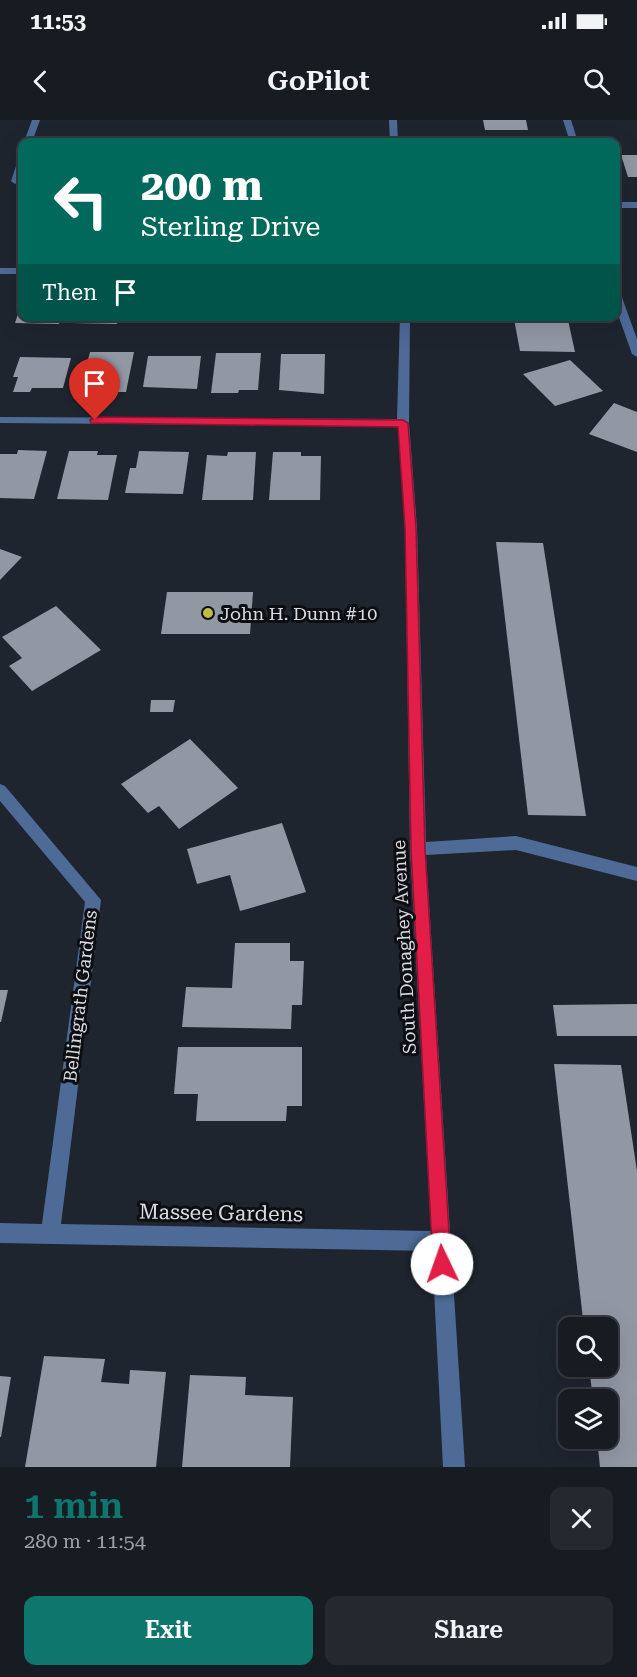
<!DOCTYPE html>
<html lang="en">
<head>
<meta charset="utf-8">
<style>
	body { margin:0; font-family:"Roboto Serif",serif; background:#242930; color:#f1f3f6; height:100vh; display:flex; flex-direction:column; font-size:22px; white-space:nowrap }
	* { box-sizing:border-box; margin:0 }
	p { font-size:20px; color:#9ea1a6 }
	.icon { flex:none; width:33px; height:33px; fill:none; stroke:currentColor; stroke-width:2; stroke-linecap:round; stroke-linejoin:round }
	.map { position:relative; height:1347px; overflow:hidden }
	.details { display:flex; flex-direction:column; background:#171c23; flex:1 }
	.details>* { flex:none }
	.guide { position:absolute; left:18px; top:18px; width:602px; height:183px; border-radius:12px; box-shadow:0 6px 24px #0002,0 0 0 2px #363a41; background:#00695c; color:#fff; overflow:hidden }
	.fabs { position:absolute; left:558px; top:1197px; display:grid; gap:12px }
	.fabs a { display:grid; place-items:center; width:60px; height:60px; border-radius:12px; background:#171c23; box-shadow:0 6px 24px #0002,0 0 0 2px #363a41; font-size:30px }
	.pin { position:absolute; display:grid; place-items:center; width:51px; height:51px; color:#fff; margin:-62px -26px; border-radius:50% 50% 50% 0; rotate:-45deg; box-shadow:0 0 6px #0007 }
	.pin .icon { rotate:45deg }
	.me { position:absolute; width:66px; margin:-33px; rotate:357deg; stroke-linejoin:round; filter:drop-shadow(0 0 4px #0008) }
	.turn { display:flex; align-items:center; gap:21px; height:126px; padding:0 24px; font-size:27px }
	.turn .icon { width:78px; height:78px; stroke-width:2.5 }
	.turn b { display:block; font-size:42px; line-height:51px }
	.then { display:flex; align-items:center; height:57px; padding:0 24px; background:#0003; gap:12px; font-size:22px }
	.round { display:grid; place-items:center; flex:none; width:63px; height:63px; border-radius:12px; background:#242930 }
	.summary { display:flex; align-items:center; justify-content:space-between; height:102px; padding:0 24px }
	h1 { font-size:36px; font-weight:600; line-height:45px; color:#0f766e }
	.cta { display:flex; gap:12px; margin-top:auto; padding:12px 24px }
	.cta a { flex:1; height:69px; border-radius:12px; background:#0f766e; color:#fff; font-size:24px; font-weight:600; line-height:69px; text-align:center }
	.cta a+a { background:#242930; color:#f1f3f6 }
	.status { display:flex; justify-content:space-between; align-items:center; height:42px; padding:0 30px; background:#171c23; direction:ltr }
	.status svg { height:16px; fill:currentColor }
	header { display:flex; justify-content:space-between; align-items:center; height:78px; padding:0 24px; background:#171c23; font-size:27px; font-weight:600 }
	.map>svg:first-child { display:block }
</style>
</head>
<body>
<div class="status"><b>11:53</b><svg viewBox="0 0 49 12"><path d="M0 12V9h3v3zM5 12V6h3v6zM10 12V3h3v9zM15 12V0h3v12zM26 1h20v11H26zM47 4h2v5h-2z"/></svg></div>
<header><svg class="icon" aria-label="back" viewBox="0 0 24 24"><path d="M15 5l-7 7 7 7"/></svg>GoPilot<svg class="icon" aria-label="search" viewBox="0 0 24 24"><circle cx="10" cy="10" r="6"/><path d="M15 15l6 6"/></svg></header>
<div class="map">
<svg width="637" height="1347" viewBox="0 0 637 1347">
	<rect width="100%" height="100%" fill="#1f252f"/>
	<!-- building -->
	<g fill="#9198a4">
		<polygon points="483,0 526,0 528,10 485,10"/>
		<polygon points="484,18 528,18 529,22 485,22"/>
		<polygon points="621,35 637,35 637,57 628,57"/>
		<polygon points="22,182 22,196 61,196 59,204 15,203"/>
		<polygon points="73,196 119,196 117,204 71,203"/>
		<polygon points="514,199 568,200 575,232 520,231"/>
		<polygon points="90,232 134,232 126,272 99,272 99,269 80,269"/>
		<polygon points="216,233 261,233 258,270 239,270 238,273 211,273"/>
		<polygon points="281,234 325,234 324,274 279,270"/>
		<polygon points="148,236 201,236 197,269 143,267"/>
		<polygon points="20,237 71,238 63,268 32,268 30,272 13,272 18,257 13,257"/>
		<polygon points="570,240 603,271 555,286 523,254"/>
		<polygon points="614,283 637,292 637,332 589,314"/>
		<polygon points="18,330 47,331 34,379 0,378 0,334 17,334"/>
		<polygon points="69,331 98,331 97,335 117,335 108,380 57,379"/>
		<polygon points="139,331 189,332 183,374 125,373 130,348 136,348"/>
		<polygon points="228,332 256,332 253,380 202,380 207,335 227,336"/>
		<polygon points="273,332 301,332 301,336 321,336 320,380 269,380"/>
		<polygon points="496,422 543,423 586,696 528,695"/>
		<polygon points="0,429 22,437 0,460"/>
		<polygon points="167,472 253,472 250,514 161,514"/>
		<polygon points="56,486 101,530 32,571 9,546 22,538 2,517"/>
		<polygon points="151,580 175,580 173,592 150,592"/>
		<polygon points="190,619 238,668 179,709 159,686 148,693 121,664"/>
		<polygon points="282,703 306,772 240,791 230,755 197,764 187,729"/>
		<polygon points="235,823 290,823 290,841 304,841 302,885 292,885 291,909 182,907 186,867 232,868"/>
		<polygon points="0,870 8,870 1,902 0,902"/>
		<polygon points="637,884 637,916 557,916 553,885"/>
		<polygon points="178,927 302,927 302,986 287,986 286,1001 196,1001 198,974 174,974"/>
		<polygon points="554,944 621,945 637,1051 637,1347 600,1347 597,1318 608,1318 608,1280 593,1280 589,1246 608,1246 608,1208 584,1208"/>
		<polygon points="44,1236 105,1239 101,1262 129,1264 130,1250 166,1252 156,1347 25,1347"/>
		<polygon points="190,1255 246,1257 245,1275 293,1277 290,1347 182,1347"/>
		<polygon points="0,1256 11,1257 1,1317 0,1317"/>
	</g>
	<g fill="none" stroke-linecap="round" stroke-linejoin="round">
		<!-- minor -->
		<g fill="#4e6a97" fill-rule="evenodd">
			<polygon points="32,0 40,0 32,22 24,22"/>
			<polygon points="389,0 397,0 398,22 390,22"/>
			<polygon points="563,0 571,0 578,22 570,22"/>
			<polygon points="19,37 22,37 22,51 19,61 15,64 11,61"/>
			<rect x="615" y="82" width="22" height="6"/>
			<rect x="0" y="148" width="22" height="6"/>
			<polygon points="615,169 620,172 637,219 637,237 632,234 615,186"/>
			<polygon points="400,196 410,196 409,303 417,408 426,722 516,716 637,747 637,761 516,730 426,735 465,1347 443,1347 432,1131 0,1123 0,1103 42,1104 85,782 0,681 0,664 5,666 101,780 61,1104 431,1111 410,729 405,408 398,306 0,303 0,297 397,299"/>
		</g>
	</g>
	<!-- route -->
	<polygon fill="#e11d48" stroke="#92132f" stroke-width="1.5" points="95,297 403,300 408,303 416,408 425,729 451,1144 448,1150 442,1153 435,1150 433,1144 411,729 405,408 398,307 91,303 90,300"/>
	<!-- markers -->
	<circle fill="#bfbe42" stroke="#0c0e12" stroke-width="2" cx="208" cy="493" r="6"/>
	<g text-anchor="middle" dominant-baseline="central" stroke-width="6" stroke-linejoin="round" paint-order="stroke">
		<!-- poi labels -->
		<g font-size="18" fill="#d9dde3" stroke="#0c0e12" text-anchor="start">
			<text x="220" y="493">John H. Dunn #10</text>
		</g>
		<!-- street labels -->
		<g font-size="18" fill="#d9dde3" stroke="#0c0e12">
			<text transform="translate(404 827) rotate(-93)">South Donaghey Avenue</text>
			<text transform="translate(80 876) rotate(-83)">Bellingrath Gardens</text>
		</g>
		<!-- near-street labels -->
		<g font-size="21" fill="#d9dde3" stroke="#0c0e12">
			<text transform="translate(221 1093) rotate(1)">Massee Gardens</text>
		</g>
	</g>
</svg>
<div class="fabs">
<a><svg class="icon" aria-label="search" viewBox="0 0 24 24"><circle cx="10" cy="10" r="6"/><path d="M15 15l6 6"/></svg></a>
<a><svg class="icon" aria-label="layers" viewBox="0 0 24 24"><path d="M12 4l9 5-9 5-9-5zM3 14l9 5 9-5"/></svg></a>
</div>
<div class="pin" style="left:95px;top:300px;background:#d93025"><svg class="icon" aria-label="arrive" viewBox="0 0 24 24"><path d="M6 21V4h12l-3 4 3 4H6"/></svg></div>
<svg class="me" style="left:442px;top:1144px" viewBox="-20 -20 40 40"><circle r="19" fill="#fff"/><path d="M0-13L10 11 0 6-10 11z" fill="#e11d48"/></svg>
<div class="guide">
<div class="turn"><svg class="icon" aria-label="left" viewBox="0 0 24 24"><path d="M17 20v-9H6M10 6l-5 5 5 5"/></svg><div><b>200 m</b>Sterling Drive</div></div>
<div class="then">Then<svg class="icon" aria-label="arrive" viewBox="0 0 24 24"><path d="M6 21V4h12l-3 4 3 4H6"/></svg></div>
</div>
</div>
<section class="details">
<div class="summary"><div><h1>1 min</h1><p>280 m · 11:54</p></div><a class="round"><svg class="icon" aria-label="close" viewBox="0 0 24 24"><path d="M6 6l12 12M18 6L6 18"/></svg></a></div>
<div class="cta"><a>Exit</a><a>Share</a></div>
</section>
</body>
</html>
